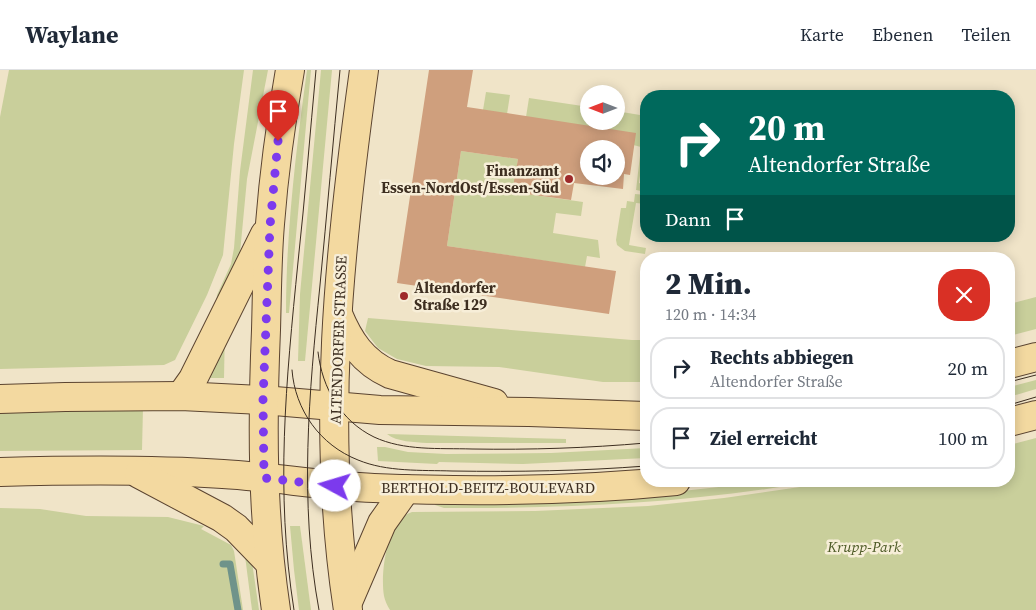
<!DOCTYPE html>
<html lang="de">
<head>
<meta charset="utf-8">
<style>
	body { margin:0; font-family:"Source Serif 4",serif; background:#f2f2f3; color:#1f2937; height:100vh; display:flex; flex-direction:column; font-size:19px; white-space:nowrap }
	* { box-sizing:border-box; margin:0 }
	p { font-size:16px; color:#747a83 }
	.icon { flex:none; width:28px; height:28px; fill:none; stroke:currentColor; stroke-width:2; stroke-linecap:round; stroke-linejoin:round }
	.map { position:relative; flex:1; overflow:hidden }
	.side { position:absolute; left:640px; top:182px; width:375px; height:235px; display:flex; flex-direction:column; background:#fff; border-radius:20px; box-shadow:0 2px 12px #0003 }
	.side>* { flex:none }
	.top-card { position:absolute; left:640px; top:20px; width:375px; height:152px; border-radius:20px; box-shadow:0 2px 12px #0003; background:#00695c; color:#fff; overflow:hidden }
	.needle { width:32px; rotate:270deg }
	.tools { position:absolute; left:580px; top:15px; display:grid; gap:10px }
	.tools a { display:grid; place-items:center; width:45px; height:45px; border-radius:50%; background:#fff; box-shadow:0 2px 12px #0003; font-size:25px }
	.pin { position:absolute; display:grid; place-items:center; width:42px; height:42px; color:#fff; margin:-51px -21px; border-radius:50% 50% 50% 0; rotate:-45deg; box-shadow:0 0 5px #0007 }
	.pin .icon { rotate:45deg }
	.me { position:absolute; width:55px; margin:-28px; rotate:276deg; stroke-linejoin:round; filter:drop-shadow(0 0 4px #0008) }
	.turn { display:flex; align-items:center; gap:18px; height:105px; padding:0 25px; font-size:22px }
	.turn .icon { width:65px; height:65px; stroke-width:2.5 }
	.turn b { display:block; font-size:35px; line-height:42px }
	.then { display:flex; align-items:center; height:48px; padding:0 25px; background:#0003; gap:10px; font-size:19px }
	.round { display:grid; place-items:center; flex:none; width:52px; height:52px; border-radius:20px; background:#f2f2f3 }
	.summary { display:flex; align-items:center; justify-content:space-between; height:85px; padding:0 25px }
	h1 { font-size:30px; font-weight:800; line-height:38px }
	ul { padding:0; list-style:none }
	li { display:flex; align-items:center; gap:15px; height:62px; margin:0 10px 8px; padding:0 15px; border:2px solid #e0e1e3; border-radius:20px }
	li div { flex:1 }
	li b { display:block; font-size:19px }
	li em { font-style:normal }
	header { display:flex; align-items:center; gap:30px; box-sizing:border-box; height:70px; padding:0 25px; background:#fff; border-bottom:1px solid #e0e1e3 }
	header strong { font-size:24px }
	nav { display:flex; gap:28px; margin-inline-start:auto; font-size:18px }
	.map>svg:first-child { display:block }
</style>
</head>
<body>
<header>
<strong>Waylane</strong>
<nav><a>Karte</a><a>Ebenen</a><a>Teilen</a></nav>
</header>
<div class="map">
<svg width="1036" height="540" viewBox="0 0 1036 540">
	<rect width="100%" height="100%" fill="#f0e4c8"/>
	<!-- green -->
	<g fill="#c9cf9b">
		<polygon points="9,0 244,0 234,74 223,185 207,225 175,290 164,295 0,299 0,47"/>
		<polygon points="253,0 268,0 247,109 240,183 238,193 216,234 217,225 231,194 234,178 240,101"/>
		<path d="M 307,0 L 311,0 L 289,243 L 286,243 C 286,162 296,80 307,0 Z"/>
		<polygon points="321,0 332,0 305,291 298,291 300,224"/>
		<polygon points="486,22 510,25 507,44 483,40"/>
		<polygon points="529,28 589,37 589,51 616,51 616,41 646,46 646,63 639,113 646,115 646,122 636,120 641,77 526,47"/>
		<polygon points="461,81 518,89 513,122 583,132 581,146 556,143 553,163 598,170 600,188 587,186 585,197 447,176"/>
		<polygon points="635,124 646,125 646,134 636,133 629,175 646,178 645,184 625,181 617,175 616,170 621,138 626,138 627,131 634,132"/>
		<polygon points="1036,227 1036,259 1009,266 1009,234"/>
		<polygon points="368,248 632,270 646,270 646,312 603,312 499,297 426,296 397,289 378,278 365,261"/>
		<polygon points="225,258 224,308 204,308"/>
		<polygon points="1036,310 1036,319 1009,327 1009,317"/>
		<polygon points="143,338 142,380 0,381 0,341"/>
		<path d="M 387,364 L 566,369 L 566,373 L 427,373 C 414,372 397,372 387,364 Z"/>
		<path d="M 1036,368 L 1036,540 L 390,540 C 387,535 385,531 384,526 C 380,503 387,449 412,442 L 535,441 L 648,436 L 724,428 L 841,411 L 1009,411 L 1009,375 Z"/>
		<polygon points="377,377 385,377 408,382 446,384 551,383 646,378 646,388 523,394 439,392 437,394 378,391"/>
		<path d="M 772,411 L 816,411 C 693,433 568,439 444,438 L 435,435 L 434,431 L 655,424 Z"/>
		<polygon points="0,438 40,439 86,446 168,447 204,456 201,459 231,475 234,481 243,540 0,540"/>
		<polygon points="290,456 300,456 311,540 299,540 294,500"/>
		<polygon points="251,485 259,540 252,540 245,486"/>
	</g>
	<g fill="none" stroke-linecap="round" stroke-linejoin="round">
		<!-- stream -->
		<polyline stroke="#6f938a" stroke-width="7" points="223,494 230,494 238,540"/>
	</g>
	<!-- building -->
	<path fill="#cf9f7d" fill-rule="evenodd" d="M 429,0 L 473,0 L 467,37 L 636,63 L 630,105 L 624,104 L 623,119 L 574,113 L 571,130 L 512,122 L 518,89 L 461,81 L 447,176 L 616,201 L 609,244 L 397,213 ZM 589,79 L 616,79 L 616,106 L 589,106 Z"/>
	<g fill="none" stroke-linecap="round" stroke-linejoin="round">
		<!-- major casing -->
		<g stroke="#5b4430" stroke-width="30">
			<g id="major">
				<path d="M 338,244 C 349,271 363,292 390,304 L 494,333"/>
				<polyline points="1009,294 1036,287"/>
				<polyline points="181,326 193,309 265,164"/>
				<polyline points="0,329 65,327 181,326 263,330 380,340 529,342 646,346"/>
				<polyline points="1009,352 1036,345"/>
				<path d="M 0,402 C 74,400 149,399 223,404 C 274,407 323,416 374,418 C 474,422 576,421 676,411"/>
				<polyline points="139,404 222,448 236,458 269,492"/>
				<polyline points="348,532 382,453 406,419"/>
				<path d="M 276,540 C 262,447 262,354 266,260 C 267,225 267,189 270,154 C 274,102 281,51 290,0"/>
				<path d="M 348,540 C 320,359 339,180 364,0"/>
			</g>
		</g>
		<!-- major -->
		<use href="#major" stroke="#f3d9a0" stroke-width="28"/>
		<!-- tram -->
		<g stroke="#3d2e20" stroke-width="1">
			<path d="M 318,282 C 322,318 341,351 374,367 C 404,381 439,378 472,379 C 530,380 588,378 646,373"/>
			<path d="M 292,300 C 295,340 320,375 358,390 C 387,402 421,400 452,401 C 517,402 582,401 646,396"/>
			<polyline points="1009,312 1036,305"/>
			<polyline points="1009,335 1036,327"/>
			<path d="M 294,540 C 275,421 286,312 298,192 C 305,128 310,64 316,0"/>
			<path d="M 319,540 C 299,432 309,323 320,215 C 327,143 333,72 340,0"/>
		</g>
	</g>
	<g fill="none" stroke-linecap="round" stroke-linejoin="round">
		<!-- route -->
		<polyline stroke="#7c3aed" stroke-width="9" stroke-dasharray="0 16.2" points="278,71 270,156 263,330 264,408 335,416"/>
	</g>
	<!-- markers -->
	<g fill="#9e2a2b" stroke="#f7eed8" stroke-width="2">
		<circle cx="569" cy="109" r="5"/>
		<circle cx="404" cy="226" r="5"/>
	</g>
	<g text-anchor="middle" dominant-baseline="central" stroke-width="5" stroke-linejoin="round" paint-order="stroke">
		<!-- poi labels -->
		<g font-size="15" font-weight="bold" fill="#3d2e20" stroke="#f7eed8" text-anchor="end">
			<text x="559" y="100">Finanzamt<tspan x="559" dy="17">Essen-NordOst/Essen-Süd</tspan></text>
			<text x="414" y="217" text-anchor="start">Altendorfer<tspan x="414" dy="17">Straße 129</tspan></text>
		</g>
		<!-- street labels -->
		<g font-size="15" fill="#3d2e20" stroke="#f7eed8">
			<text transform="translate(338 270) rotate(-88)">ALTENDORFER STRASSE</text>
			<text x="488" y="417">BERTHOLD-BEITZ-BOULEVARD</text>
		</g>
		<!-- park labels -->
		<g font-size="15" font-style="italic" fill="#4d5a26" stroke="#f7eed8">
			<text x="864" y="476">Krupp-Park</text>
		</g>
	</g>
</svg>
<div class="tools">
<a><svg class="needle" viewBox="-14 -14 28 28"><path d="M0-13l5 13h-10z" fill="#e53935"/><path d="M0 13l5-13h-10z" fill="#747a83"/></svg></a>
<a><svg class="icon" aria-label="sound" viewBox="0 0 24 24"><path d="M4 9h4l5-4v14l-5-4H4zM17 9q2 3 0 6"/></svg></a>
</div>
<div class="pin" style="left:278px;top:71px;background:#d93025"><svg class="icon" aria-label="arrive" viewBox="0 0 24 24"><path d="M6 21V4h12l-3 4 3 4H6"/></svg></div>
<svg class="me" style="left:335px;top:416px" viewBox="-20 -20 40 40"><circle r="19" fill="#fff"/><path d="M0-13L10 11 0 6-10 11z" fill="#7c3aed"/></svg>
<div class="top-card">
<div class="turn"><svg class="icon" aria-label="right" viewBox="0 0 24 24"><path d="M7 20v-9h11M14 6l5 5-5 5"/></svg><div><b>20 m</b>Altendorfer Straße</div></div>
<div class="then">Dann<svg class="icon" aria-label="arrive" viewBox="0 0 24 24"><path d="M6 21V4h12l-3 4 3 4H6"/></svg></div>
</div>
<section class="side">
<div class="summary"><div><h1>2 Min.</h1><p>120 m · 14:34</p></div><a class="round" style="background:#d93025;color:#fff"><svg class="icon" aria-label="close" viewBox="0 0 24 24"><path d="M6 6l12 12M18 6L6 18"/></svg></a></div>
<ul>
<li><svg class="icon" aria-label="right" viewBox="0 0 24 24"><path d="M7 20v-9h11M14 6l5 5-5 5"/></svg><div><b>Rechts abbiegen</b><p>Altendorfer Straße</p></div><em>20 m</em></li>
<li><svg class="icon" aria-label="arrive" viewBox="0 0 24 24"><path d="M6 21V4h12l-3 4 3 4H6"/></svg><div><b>Ziel erreicht</b></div><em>100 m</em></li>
</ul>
</section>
</div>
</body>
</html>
